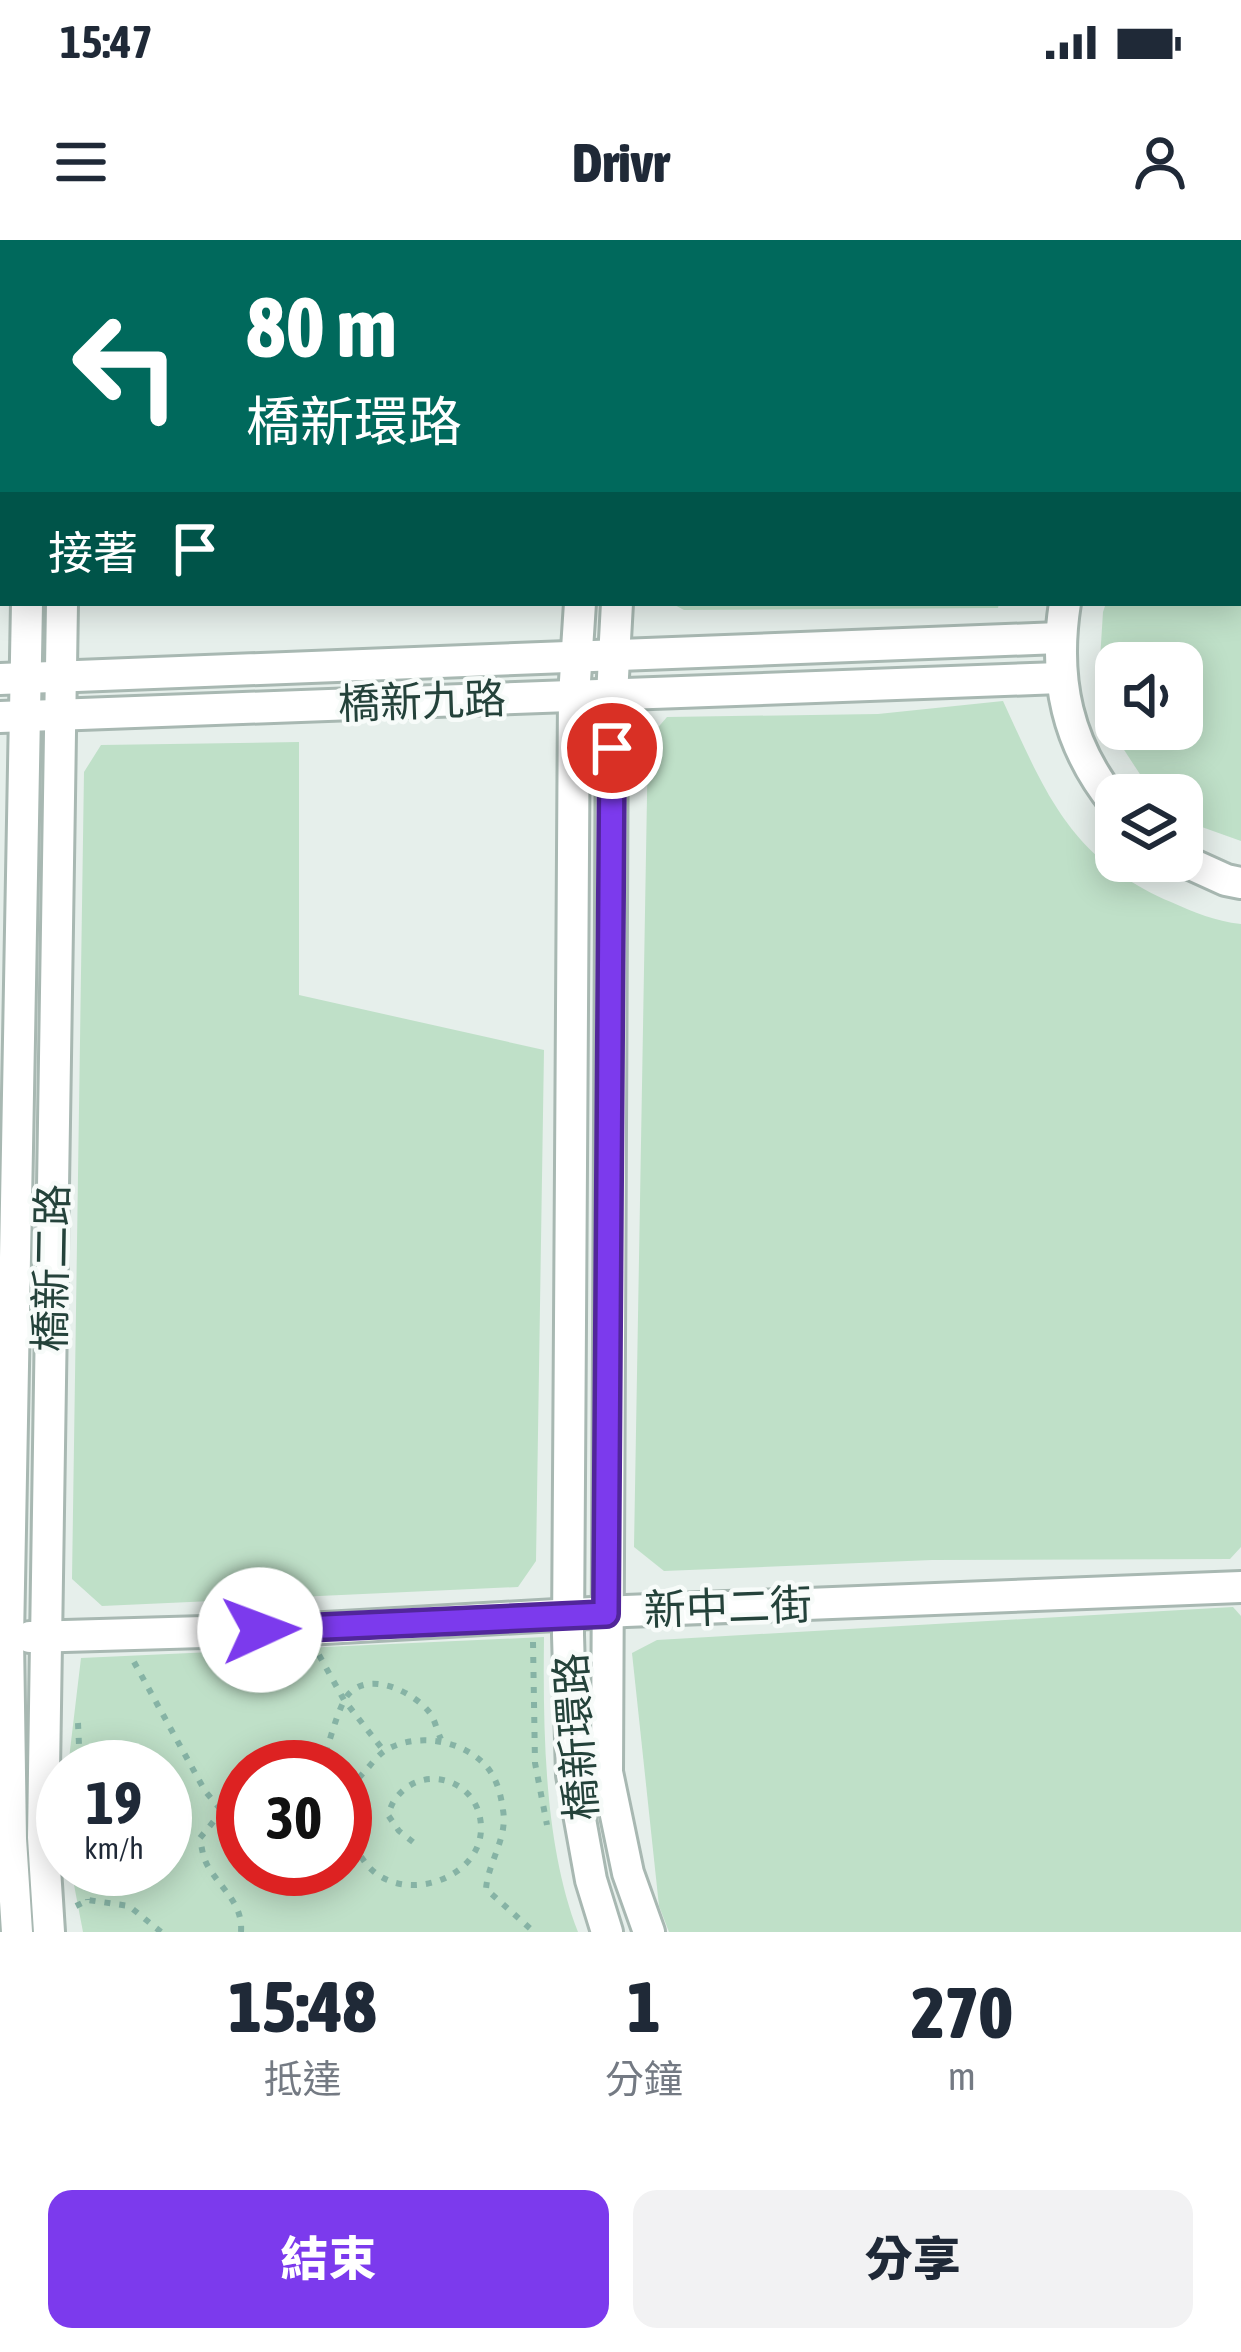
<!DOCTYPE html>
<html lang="zh-TW">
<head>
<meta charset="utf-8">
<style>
	body { margin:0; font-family:"Asap Condensed","Noto Sans TC",sans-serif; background:#f2f2f3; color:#1f2937; height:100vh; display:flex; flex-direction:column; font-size:45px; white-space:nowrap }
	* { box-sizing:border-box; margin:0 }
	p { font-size:39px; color:#747a83 }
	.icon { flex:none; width:66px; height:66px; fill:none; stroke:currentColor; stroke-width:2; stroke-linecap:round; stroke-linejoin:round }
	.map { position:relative; height:1692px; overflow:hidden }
	.sheet { display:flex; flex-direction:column; background:#fff; flex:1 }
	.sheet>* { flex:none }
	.banner { position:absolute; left:0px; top:0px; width:1242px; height:366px; box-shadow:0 6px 30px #0003; background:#00695c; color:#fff; overflow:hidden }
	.fabs { position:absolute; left:1095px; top:402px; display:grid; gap:24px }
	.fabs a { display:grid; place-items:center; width:108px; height:108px; border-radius:24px; background:#fff; box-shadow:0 6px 30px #0003; font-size:60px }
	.speed { position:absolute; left:36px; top:1500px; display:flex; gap:24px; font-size:60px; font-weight:700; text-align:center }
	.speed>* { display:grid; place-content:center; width:156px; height:156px; border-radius:50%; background:#fff; box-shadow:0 6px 30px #0003; line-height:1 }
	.speed small { font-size:30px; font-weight:400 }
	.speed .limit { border:18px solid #d22; background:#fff; color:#111 }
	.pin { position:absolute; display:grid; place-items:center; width:102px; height:102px; color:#fff; margin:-51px; border:6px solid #fff; border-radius:50%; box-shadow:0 3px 12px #0007 }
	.me { position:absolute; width:132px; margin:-66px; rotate:88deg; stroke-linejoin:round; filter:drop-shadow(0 0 9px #0008) }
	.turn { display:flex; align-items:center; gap:42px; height:252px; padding:0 48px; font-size:54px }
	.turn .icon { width:156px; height:156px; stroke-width:2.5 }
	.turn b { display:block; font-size:84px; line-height:102px }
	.then { display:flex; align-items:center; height:114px; padding:0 48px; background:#0003; gap:24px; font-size:45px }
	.eta { display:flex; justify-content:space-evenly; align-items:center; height:204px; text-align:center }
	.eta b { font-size:72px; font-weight:800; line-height:84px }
	.action { display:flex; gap:24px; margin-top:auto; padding:24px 48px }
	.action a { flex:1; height:138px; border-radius:24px; background:#7c3aed; color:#fff; font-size:48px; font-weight:800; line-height:138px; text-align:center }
	.action a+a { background:#f2f2f3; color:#1f2937 }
	.status { display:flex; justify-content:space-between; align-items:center; height:84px; padding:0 60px; background:#fff; direction:ltr }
	.status svg { height:33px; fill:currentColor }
	header { display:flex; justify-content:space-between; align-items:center; height:156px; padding:0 48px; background:#fff; font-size:54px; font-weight:800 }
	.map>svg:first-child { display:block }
</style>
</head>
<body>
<div class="status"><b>15:47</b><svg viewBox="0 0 49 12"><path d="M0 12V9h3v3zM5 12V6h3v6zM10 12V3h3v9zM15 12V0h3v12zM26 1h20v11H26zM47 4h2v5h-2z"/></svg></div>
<header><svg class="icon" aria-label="menu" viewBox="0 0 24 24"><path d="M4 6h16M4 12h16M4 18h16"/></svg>Drivr<svg class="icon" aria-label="person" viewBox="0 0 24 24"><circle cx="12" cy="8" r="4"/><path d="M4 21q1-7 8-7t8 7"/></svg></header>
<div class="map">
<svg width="1241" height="1692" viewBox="0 0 1241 1692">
	<rect width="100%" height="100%" fill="#e6efeb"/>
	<!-- green -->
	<g fill="#bfe0c8" fill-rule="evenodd">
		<polygon points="779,0 1131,0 1132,3 776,3"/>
		<path d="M 1241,230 L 1241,601 L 1199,586 L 1182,573 L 1182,555 L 1159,555 L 1149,548 L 1115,496 L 1099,435 L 1103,372 L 1106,363 L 1239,363 ZM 1182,423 L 1182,489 L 1116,489 L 1116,423 Z"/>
		<polygon points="671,363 999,363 998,368 684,370"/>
		<path d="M 1003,461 C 1046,554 1070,619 1171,662 C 1196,673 1214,681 1241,684 L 1241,1307 L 1230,1319 L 932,1320 L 664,1331 L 634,1307 L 648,499 L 667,477 L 878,474 Z"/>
		<polygon points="299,502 299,755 544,810 536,1321 518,1347 102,1366 72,1339 84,532 101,505"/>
		<polygon points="1233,1367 1241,1376 1241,1692 669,1692 659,1666 632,1413 657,1400"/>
		<path d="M 544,1397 C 543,1490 544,1605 578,1692 L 83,1692 L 71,1629 L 165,1629 L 165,1527 L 68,1527 L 81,1418 ZM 243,1527 L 345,1527 L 345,1629 L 243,1629 Z"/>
	</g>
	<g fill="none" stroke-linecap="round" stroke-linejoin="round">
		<!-- minor casing -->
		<g stroke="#a8b8b2" stroke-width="36">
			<g id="minor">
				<polyline points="1143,0 1144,3"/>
				<polyline points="1193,0 1193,3"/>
				<polyline points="89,3 90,0"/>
				<polyline points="126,3 127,0"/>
				<polyline points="391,3 393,0"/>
				<polyline points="700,3 703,0"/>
				<polyline points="748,3 750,0"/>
				<polyline points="1239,161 1241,169"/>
				<polyline points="580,363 574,456 568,1395 572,1535 591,1640 607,1692"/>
				<polyline points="617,363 612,455 607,1532 628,1633 649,1692"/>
				<path d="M 1065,363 C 1053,439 1067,505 1116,565"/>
				<polyline points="0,439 1059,398"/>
				<polyline points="0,477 1060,438"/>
				<polyline points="1182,620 1226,640 1241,643"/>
				<polyline points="30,1397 307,1389 626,1371 1241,1347"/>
				<polyline points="17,1692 11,1599 8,1399 27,363"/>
				<polyline points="49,1692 43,1597 62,363"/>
			</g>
		</g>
		<!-- path -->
		<g stroke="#86b3a5" stroke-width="6" stroke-dasharray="6 9" stroke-linecap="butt">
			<polyline points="533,1402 535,1523 547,1585"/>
			<polyline points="319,1415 344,1460 384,1511"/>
			<polyline points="134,1422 205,1551 222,1571"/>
			<polyline points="78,1483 80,1527"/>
			<path d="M 321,1527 C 328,1508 337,1470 347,1456 C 368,1429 414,1452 430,1473 C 435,1480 437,1491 441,1499"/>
			<path d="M 413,1602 L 399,1591 L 388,1575 C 390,1569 392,1563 396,1558 C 423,1522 480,1540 481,1587 C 482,1636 413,1661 377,1634 C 367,1627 360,1616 355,1605 C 349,1592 345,1575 348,1560 C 350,1548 358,1538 367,1529 C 372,1523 379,1514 386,1510 C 417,1492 464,1500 487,1527 C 497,1539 501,1555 503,1570 C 508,1598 488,1622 486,1649 L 534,1692"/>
			<polyline points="86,1629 88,1660"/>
			<polyline points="76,1666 88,1660 129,1666 161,1692"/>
			<path d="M 241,1692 C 243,1664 223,1651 209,1628 C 203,1619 202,1609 200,1598 L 222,1571 L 243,1572"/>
		</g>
		<!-- minor -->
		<use href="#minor" stroke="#fff" stroke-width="30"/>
	</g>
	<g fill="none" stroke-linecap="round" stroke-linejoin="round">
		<!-- route casing -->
		<g stroke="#51269a" stroke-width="30">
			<polyline id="route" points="260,1390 606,1374 612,508"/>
		</g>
		<!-- route -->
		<use href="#route" stroke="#7c3aed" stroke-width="21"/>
	</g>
	<g text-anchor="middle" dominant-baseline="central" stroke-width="9" stroke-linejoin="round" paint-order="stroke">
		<!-- street labels -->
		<g font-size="42" fill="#24423a" stroke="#f7fbf9">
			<text transform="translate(422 461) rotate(-2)">橋新九路</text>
			<text transform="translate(51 1028) rotate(-89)">橋新二路</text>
			<text transform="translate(728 1367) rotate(-2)">新中二街</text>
			<text transform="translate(576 1497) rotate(-94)">橋新環路</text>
		</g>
	</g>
</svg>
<div class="fabs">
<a><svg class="icon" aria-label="sound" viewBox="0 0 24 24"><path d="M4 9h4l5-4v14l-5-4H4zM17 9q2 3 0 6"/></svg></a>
<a><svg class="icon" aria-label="layers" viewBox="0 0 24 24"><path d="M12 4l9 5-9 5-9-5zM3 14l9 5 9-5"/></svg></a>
</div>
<div class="speed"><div>19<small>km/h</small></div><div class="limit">30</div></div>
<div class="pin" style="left:612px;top:508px;background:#d93025"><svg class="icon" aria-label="arrive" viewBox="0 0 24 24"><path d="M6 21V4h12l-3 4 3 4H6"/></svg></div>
<svg class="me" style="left:260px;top:1390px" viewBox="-20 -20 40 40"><circle r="19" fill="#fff"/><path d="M0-13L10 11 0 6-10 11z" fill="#7c3aed"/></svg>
<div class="banner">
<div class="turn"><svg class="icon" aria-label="left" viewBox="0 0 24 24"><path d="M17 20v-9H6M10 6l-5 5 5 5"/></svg><div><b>80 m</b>橋新環路</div></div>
<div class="then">接著<svg class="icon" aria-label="arrive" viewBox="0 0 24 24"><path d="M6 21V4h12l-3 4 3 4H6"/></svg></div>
</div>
</div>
<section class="sheet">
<div class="eta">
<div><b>15:48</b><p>抵達</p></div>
<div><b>1</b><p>分鐘</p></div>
<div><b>270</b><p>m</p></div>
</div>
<div class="action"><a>結束</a><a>分享</a></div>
</section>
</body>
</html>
